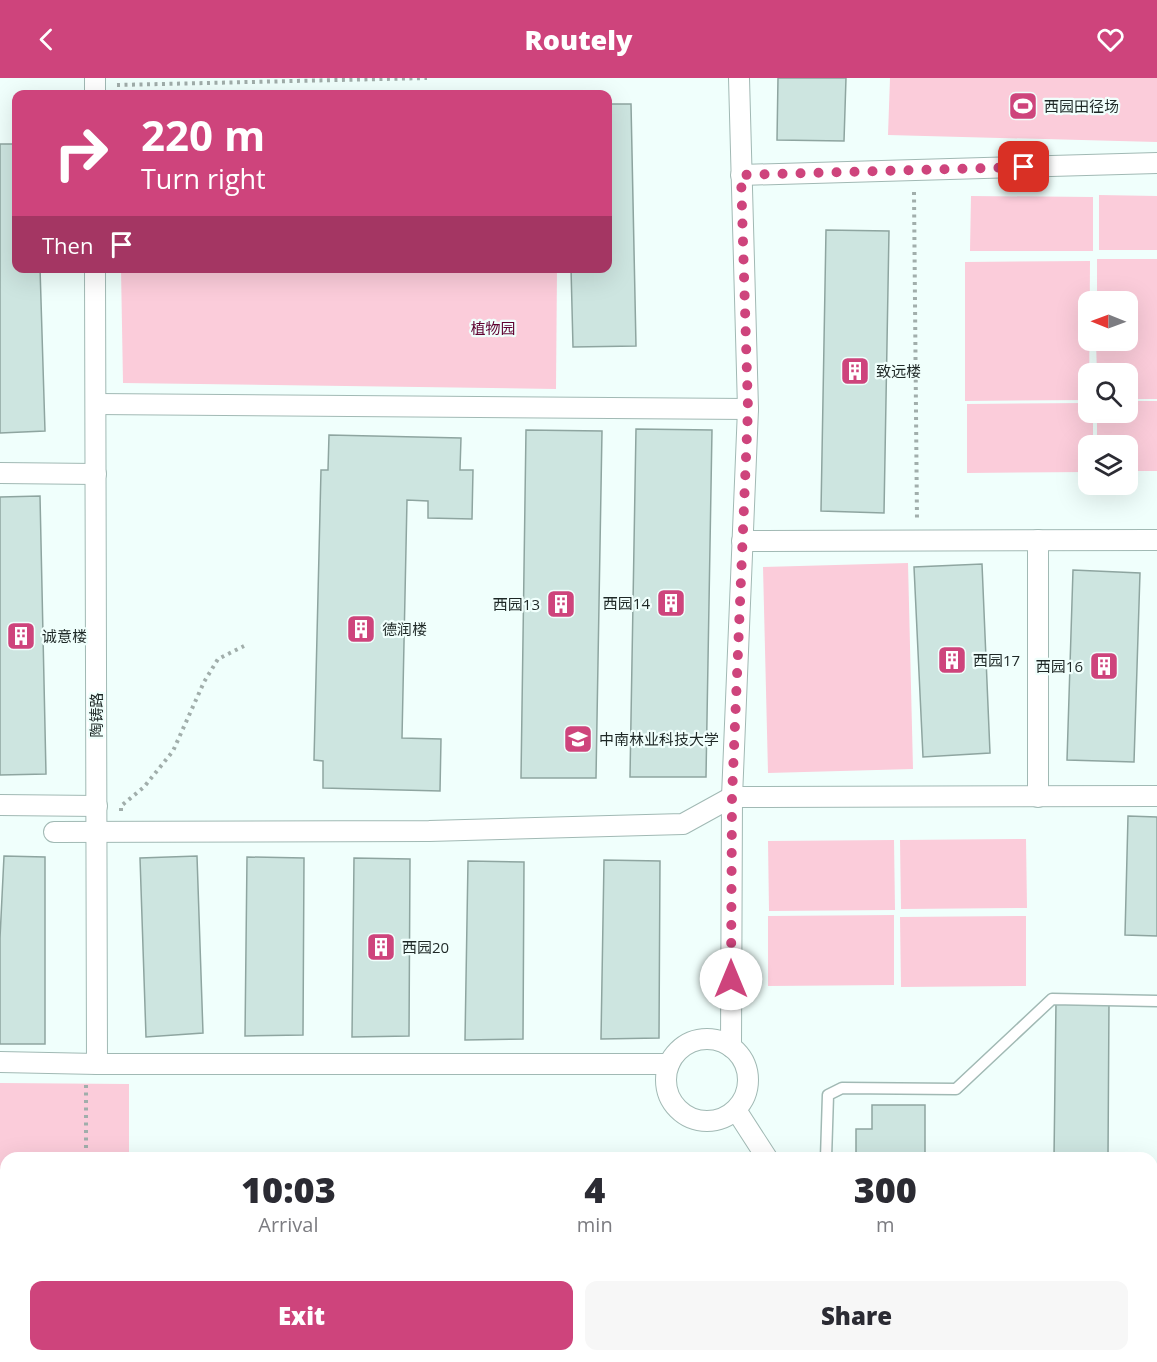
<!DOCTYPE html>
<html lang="en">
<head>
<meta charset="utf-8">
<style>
	body { margin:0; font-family:"Open Sans","Noto Sans SC",sans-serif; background:#f7f7f7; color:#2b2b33; height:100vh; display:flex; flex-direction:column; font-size:22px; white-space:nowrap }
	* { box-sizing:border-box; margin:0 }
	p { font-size:20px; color:#7c7c81 }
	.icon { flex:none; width:33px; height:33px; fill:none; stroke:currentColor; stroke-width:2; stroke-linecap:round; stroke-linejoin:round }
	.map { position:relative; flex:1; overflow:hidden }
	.details { position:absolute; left:0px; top:1074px; width:1158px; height:210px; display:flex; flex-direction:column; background:#fff; border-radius:18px 18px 0 0; box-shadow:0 6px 24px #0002 }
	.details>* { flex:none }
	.hud { position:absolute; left:12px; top:12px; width:600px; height:183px; border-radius:12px; box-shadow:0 6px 24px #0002; background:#ce447c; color:#fff; overflow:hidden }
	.needle { width:39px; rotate:271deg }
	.buttons { position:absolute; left:1078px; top:213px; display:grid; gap:12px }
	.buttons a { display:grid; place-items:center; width:60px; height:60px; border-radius:12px; background:#fff; box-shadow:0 6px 24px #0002; font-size:30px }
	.pin { position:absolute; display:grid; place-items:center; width:51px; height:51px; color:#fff; margin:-26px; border-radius:12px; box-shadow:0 3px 9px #0006 }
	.me { position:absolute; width:66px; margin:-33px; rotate:0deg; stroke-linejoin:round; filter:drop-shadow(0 0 4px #0008) }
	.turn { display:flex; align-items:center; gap:21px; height:126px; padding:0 30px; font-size:27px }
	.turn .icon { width:78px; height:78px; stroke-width:2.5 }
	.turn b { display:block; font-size:42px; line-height:51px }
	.then { display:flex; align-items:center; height:57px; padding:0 30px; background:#0003; gap:12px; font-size:22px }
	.eta { display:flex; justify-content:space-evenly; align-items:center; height:102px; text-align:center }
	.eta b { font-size:36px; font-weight:800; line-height:42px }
	.action { display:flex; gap:12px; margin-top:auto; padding:12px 30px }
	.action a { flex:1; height:69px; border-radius:12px; background:#ce447c; color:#fff; font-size:24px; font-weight:800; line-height:69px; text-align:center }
	.action a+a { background:#f7f7f7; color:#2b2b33 }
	header { display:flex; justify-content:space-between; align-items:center; height:78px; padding:0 30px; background:#ce447c; color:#fff; font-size:27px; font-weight:800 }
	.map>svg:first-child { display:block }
</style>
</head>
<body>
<header><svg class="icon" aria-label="back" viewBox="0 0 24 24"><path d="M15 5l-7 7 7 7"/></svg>Routely<svg class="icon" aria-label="heart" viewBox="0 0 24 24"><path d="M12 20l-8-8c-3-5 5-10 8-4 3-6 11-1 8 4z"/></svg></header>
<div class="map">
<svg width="1157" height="1284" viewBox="0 0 1157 1284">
	<rect width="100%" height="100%" fill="#f0fffc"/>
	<!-- green -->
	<g fill="#fbccda">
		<polygon points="890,0 1157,0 1157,64 888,57"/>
		<polygon points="559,12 559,16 400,16"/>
		<polygon points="1099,117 1157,118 1157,172 1099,172"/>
		<polygon points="971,118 1093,119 1093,173 970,173"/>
		<polygon points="1097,181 1157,181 1157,321 1128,321 1128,296 1097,295 1096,263 1128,262 1128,224 1097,223"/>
		<polygon points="1090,183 1089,322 965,323 965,184"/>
		<polygon points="121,191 557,191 556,311 123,305"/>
		<polygon points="1128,323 1157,323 1157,393 1128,393 1128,368 1097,367 1097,335 1128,334"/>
		<polygon points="1089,325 1089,334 1093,335 1093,367 1089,368 1089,394 967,395 967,326"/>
		<polygon points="908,485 913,691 768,695 763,489"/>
		<polygon points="1026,761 1027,830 901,831 900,762"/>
		<polygon points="894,762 895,832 769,833 768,763"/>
		<polygon points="894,837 894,907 768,908 768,838"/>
		<polygon points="1026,838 1026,908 901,909 900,839"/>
		<polygon points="0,1005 129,1006 129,1080 6,1080 6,1278 127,1278 127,1284 0,1284"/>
	</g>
	<!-- building -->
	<g fill="#cde5e0" stroke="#8ea5a0" stroke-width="1.5">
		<polygon points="778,0 846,0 844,63 777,62"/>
		<polygon points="608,26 631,26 636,268 573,269 571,190 608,190"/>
		<polygon points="0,66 16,66 16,190 40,190 45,353 0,355"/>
		<polygon points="826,152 889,153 884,435 821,433"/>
		<polygon points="636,351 712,352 706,699 630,699"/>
		<polygon points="526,352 602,353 596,700 521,700"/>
		<polygon points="329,357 461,360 460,392 473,392 472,441 428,440 428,423 407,422 402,660 441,661 440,713 323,710 323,683 314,682 321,392 328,392"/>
		<polygon points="40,418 46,696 0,697 0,419"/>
		<polygon points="982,486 990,675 923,679 914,489"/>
		<polygon points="1073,492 1140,495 1134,684 1067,682"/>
		<polygon points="1128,738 1157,739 1157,858 1125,857"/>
		<polygon points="4,778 45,779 45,966 0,966 0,860"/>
		<polygon points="197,778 203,955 146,959 140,780"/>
		<polygon points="247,779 304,780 303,957 245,958"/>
		<polygon points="354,780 410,781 409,958 352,959"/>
		<polygon points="604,782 660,783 659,960 601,961"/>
		<polygon points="468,783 524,784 523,961 465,962"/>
		<polygon points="1056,924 1109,924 1108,1080 1054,1080"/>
		<polygon points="872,1027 925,1027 925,1080 856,1080 856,1051 872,1051"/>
		<rect x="293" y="1278" width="53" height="6"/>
		<rect x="410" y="1278" width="53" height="6"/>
		<rect x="513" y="1278" width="53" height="6"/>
		<rect x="635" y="1278" width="53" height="6"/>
		<rect x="871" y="1278" width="53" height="6"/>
	</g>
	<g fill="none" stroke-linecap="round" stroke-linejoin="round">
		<!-- service casing -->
		<g stroke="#a1b9b4" stroke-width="13">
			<g id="service">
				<polyline points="826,1080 828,1017 842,1010 956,1011 1052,921 1157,923"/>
				<polyline points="821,1284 821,1278"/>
				<polyline points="1153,1284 1157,1179"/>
			</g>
		</g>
		<!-- minor casing -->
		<g stroke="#a1b9b4" stroke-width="22">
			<g id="minor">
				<polyline points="95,0 95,16"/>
				<polyline points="741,97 1157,85"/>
				<polyline points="96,326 748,331"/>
				<polyline points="0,395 96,396"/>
				<polyline points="742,463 1157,462"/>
				<polyline points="1038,719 1038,462"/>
				<polyline points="0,727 97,728"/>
				<polyline points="54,754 429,753 683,746 732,719 1157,718"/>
				<circle cx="707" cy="1002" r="41"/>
				<polyline points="731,969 732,719 748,331 739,0"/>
				<polyline points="0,984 97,986 95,190"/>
				<polyline points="97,986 669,986"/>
				<polyline points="736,1032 767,1080"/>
				<polyline points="242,1278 242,1284"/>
				<polyline points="384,1278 384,1284"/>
				<polyline points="604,1278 604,1284"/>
				<polyline points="490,1284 490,1278"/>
				<polyline points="757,1284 760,1278"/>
			</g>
		</g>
		<!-- path -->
		<g stroke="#a1aeab" stroke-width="4" stroke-dasharray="3 4.5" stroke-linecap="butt">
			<polyline points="117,7 427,0"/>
			<polyline points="914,114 917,442"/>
			<polyline points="121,733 121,728 144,709 173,673 204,604 218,581 244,568"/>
			<polyline points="86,1007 86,1080"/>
			<polyline points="86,1278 86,1284"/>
		</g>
		<!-- service -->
		<use href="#service" stroke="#fff" stroke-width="10"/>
		<!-- minor -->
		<use href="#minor" stroke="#fff" stroke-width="20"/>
	</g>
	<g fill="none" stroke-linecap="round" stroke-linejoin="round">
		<!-- route -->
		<polyline stroke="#ce447c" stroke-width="10" stroke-dasharray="0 18" points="731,901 732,719 748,331 741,97 1024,89"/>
	</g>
	<!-- icons -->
	<defs>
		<g id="stadium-square" transform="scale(1.5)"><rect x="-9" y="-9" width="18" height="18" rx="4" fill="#ce447c" stroke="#f0fffc"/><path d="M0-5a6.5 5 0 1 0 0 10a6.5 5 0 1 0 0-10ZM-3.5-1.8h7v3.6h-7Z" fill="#fff"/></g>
		<g id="building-square" transform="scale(1.5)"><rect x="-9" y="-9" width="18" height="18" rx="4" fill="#ce447c" stroke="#f0fffc"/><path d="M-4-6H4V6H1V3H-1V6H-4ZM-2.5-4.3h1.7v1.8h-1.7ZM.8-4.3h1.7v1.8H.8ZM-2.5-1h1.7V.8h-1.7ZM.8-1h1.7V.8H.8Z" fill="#fff"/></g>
		<g id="university-square" transform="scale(1.5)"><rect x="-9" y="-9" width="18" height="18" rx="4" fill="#ce447c" stroke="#f0fffc"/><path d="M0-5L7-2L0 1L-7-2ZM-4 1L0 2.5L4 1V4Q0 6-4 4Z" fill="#fff"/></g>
	</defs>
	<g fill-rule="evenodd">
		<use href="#stadium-square" x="1023" y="28"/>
		<use href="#building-square" x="855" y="293"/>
		<use href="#building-square" x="671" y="525"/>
		<use href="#building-square" x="561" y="526"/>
		<use href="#building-square" x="361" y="551"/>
		<use href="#building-square" x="21" y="558"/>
		<use href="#building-square" x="952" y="582"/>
		<use href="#building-square" x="1104" y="588"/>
		<use href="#university-square" x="578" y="661"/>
		<use href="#building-square" x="381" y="869"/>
	</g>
	<g text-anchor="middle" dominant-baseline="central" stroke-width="4.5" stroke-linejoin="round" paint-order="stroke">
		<!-- poi labels -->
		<g font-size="15" fill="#1e2826" stroke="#f0fffc" text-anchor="start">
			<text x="1044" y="28">西园田径场</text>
			<text x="876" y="293">致远楼</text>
			<text x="650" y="525" text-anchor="end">西园14</text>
			<text x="540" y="526" text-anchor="end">西园13</text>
			<text x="382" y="551">德润楼</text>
			<text x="42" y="558">诚意楼</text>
			<text x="973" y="582">西园17</text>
			<text x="1083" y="588" text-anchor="end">西园16</text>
			<text x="599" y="661">中南林业科技大学</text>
			<text x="402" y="869">西园20</text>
		</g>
		<!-- park labels -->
		<g font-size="15" fill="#5f0130" stroke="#f0fffc">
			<text x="493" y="250">植物园</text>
		</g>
		<!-- street labels -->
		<g font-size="15" fill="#1e2826" stroke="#f0fffc">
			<text transform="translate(96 637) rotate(-90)">陶铸路</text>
		</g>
	</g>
</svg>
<div class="buttons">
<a><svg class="needle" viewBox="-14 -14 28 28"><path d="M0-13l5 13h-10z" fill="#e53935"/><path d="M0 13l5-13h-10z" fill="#7c7c81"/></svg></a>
<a><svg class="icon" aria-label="search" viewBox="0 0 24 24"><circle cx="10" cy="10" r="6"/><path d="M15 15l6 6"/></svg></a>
<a><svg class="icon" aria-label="layers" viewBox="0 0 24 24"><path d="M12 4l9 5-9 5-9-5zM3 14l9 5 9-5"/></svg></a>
</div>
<div class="pin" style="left:1024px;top:89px;background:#d93025"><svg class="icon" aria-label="arrive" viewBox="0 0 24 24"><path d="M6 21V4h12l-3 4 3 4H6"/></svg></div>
<svg class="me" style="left:731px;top:901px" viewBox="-20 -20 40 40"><circle r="19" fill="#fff"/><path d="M0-13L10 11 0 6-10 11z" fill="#ce447c"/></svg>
<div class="hud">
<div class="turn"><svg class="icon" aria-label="right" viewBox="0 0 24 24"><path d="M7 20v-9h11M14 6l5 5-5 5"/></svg><div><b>220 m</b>Turn right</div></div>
<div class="then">Then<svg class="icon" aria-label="arrive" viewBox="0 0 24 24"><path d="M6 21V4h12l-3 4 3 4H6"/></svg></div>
</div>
<section class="details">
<div class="eta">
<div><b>10:03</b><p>Arrival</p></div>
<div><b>4</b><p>min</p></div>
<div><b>300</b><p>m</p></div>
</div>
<div class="action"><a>Exit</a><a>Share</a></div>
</section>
</div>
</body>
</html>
